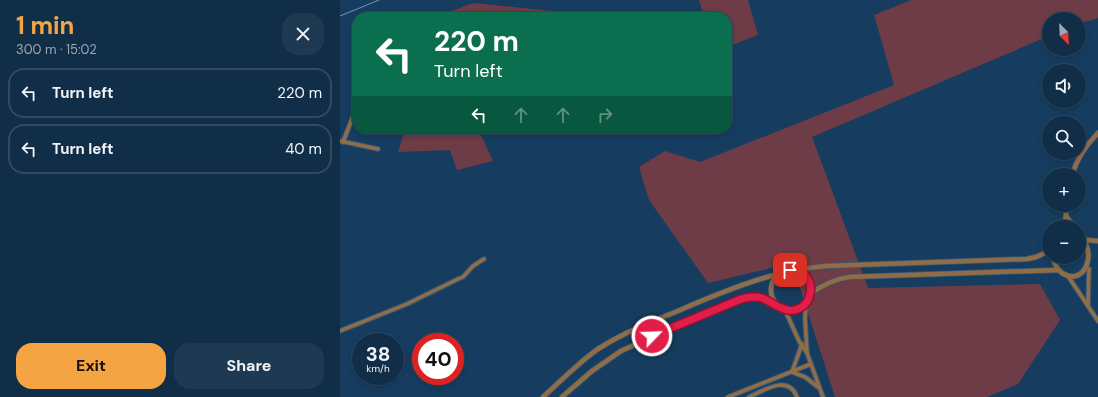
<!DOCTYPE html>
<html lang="en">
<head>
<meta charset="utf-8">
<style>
	body { margin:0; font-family:"DM Sans",sans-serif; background:#1e3a52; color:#f1f3f6; height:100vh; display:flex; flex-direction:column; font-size:15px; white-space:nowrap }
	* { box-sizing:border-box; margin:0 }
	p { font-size:13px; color:#9ca8b4 }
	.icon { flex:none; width:22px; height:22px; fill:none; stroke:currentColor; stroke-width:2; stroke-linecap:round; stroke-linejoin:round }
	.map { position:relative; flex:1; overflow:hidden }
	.drawer { display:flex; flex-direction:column; background:#102e47; width:340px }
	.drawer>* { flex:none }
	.banner { position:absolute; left:12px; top:12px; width:380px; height:122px; border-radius:16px; box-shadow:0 2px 6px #0003,0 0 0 1px #304a60; background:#0b6e4f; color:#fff; overflow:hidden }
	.needle { width:26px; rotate:156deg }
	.buttons { position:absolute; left:702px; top:12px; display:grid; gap:8px }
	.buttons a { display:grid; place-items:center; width:44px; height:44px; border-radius:50%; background:#102e47; box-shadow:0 2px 6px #0003,0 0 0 1px #304a60; font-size:20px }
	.speed { position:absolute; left:12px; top:333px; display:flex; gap:8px; font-size:20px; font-weight:700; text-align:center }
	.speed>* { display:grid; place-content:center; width:52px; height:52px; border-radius:50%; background:#102e47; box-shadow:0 2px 6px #0003,0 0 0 1px #304a60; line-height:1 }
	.speed small { font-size:10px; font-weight:400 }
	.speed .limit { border:6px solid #d22; background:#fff; color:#111 }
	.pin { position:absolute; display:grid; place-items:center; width:34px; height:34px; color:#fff; margin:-17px; border-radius:8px; box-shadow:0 2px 6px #0006 }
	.me { position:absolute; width:44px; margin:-22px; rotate:66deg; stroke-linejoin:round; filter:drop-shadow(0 0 3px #0008) }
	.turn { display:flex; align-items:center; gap:14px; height:84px; padding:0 16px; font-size:18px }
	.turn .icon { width:52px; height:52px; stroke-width:2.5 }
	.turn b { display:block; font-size:28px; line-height:34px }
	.lanes { display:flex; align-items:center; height:38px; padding:0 16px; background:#0003; justify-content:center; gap:20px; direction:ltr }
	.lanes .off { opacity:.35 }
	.round { display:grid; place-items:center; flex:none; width:42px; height:42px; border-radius:16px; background:#1e3a52 }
	.head { display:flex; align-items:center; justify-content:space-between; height:68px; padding:0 16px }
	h1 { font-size:24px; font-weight:700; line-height:30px; color:#f4a443 }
	.button { display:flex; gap:8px; margin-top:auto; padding:8px 16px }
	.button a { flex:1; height:46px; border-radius:16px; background:#f4a443; color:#111; font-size:16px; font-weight:700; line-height:46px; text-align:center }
	.button a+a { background:#1e3a52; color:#f1f3f6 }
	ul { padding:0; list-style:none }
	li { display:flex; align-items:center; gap:12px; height:50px; margin:0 8px 6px; padding:0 8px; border:2px solid #304a60; border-radius:16px }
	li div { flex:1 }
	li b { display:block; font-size:15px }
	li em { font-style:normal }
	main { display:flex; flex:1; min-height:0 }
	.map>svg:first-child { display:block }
</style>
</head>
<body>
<main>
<section class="drawer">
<div class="head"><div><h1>1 min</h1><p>300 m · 15:02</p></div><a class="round"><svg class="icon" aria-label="close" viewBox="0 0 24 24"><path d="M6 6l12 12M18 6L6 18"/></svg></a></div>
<ul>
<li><svg class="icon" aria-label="left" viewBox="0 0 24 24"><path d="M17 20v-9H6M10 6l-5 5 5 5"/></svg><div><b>Turn left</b></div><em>220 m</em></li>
<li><svg class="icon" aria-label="left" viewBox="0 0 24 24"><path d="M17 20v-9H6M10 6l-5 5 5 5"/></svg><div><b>Turn left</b></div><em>40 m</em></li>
</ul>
<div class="button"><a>Exit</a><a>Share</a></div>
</section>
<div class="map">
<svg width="758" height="397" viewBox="0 0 758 397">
	<rect width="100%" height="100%" fill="#163d5f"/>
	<!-- green -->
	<g fill="#6e3c46">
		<polygon points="359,0 408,0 418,35 387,47 387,17 364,17"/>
		<polygon points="571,0 758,0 758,18 739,24 739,19 709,19 709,36 472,137 528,288 700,284 720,320 678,384 647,397 495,397 452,263 368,283 309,200 299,167 325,151 360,162 554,85 534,15"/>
		<polygon points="133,3 222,12 223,17 96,17"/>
		<polygon points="65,129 144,129 139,131 153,161 117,170 110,150 58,152"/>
	</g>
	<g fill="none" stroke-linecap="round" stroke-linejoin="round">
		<!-- minor casing -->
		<g stroke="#365978" stroke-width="5.5">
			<g id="minor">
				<polyline points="0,141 38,149"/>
				<polyline points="3,142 17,106"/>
				<polyline points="728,276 758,321"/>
				<polyline points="466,304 465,318 467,352"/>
				<polyline points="748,305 749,269"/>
				<polyline points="445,310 459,341 467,353 483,397"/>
				<polyline points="0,331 67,304 118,279 123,277 133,266 144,259"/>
				<polyline points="462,344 452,372 465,377 478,387"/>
				<polyline points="388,397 471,364"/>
				<path d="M 409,397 C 425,390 448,374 457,397"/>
			</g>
		</g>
		<!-- tertiary casing -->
		<g stroke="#365978" stroke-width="6">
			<g id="tertiary">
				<path d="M 732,175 C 737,158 746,145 758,133"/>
				<polyline points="726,216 734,227"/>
				<polyline points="724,227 726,216 726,205"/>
				<polyline points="746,240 758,241"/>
				<path d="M 713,257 C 714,263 717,269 722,273 C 746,288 758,249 739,237"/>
				<circle cx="451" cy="290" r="20"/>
				<polyline points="450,270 486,266 687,259 696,257 709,251"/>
				<path d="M 471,293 C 483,285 494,279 509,277 L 718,270"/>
				<path d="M 203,397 C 221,381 238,363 258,349 C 283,333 310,322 338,311 C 370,297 403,283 438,274"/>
				<polyline points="222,397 252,371 281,351 354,318 401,299 410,297 421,298 436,304"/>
			</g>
		</g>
		<!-- minor -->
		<use href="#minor" stroke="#916d47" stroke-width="3.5"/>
		<!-- tertiary -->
		<use href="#tertiary" stroke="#916d47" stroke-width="4.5"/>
		<!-- tram -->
		<polyline stroke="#7b95ad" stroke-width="1" points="0,16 39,0"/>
	</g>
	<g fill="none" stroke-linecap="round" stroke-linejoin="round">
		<!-- route casing -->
		<g stroke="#92132f" stroke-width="10">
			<path id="route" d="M 312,336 L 401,299 C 408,297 415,296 422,298 C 430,301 437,307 444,309 C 453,313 464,308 468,300 C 471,292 472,287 468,279 C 464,272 457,271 450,270"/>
		</g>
		<!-- route -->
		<use href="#route" stroke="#e11d48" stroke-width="7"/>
	</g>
</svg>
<div class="buttons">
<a><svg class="needle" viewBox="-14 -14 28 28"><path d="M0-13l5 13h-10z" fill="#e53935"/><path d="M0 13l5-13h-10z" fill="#9ca8b4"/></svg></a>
<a><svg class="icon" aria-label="sound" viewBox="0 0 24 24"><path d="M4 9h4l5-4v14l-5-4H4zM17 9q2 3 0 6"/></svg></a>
<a><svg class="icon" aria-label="search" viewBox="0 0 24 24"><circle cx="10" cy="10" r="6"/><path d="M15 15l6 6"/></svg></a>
<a>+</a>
<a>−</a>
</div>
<div class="speed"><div>38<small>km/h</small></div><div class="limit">40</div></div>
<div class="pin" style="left:450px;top:270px;background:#d93025"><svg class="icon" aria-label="arrive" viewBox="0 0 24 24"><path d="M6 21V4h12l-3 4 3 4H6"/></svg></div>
<svg class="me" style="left:312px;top:336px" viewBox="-20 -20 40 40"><circle r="17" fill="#e11d48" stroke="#fff" stroke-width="3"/><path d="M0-11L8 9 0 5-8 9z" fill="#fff"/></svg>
<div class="banner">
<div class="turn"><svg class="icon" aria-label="left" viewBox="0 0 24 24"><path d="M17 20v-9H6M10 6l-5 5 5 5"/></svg><div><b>220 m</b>Turn left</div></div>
<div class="lanes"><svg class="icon" aria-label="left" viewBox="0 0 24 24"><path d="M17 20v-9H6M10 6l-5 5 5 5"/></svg><svg class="icon off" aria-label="ahead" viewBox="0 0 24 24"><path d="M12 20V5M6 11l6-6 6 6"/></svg><svg class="icon off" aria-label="ahead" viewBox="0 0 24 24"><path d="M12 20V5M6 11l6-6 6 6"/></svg><svg class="icon off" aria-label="right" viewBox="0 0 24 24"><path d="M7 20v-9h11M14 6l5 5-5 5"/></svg></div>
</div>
</div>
</main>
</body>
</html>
